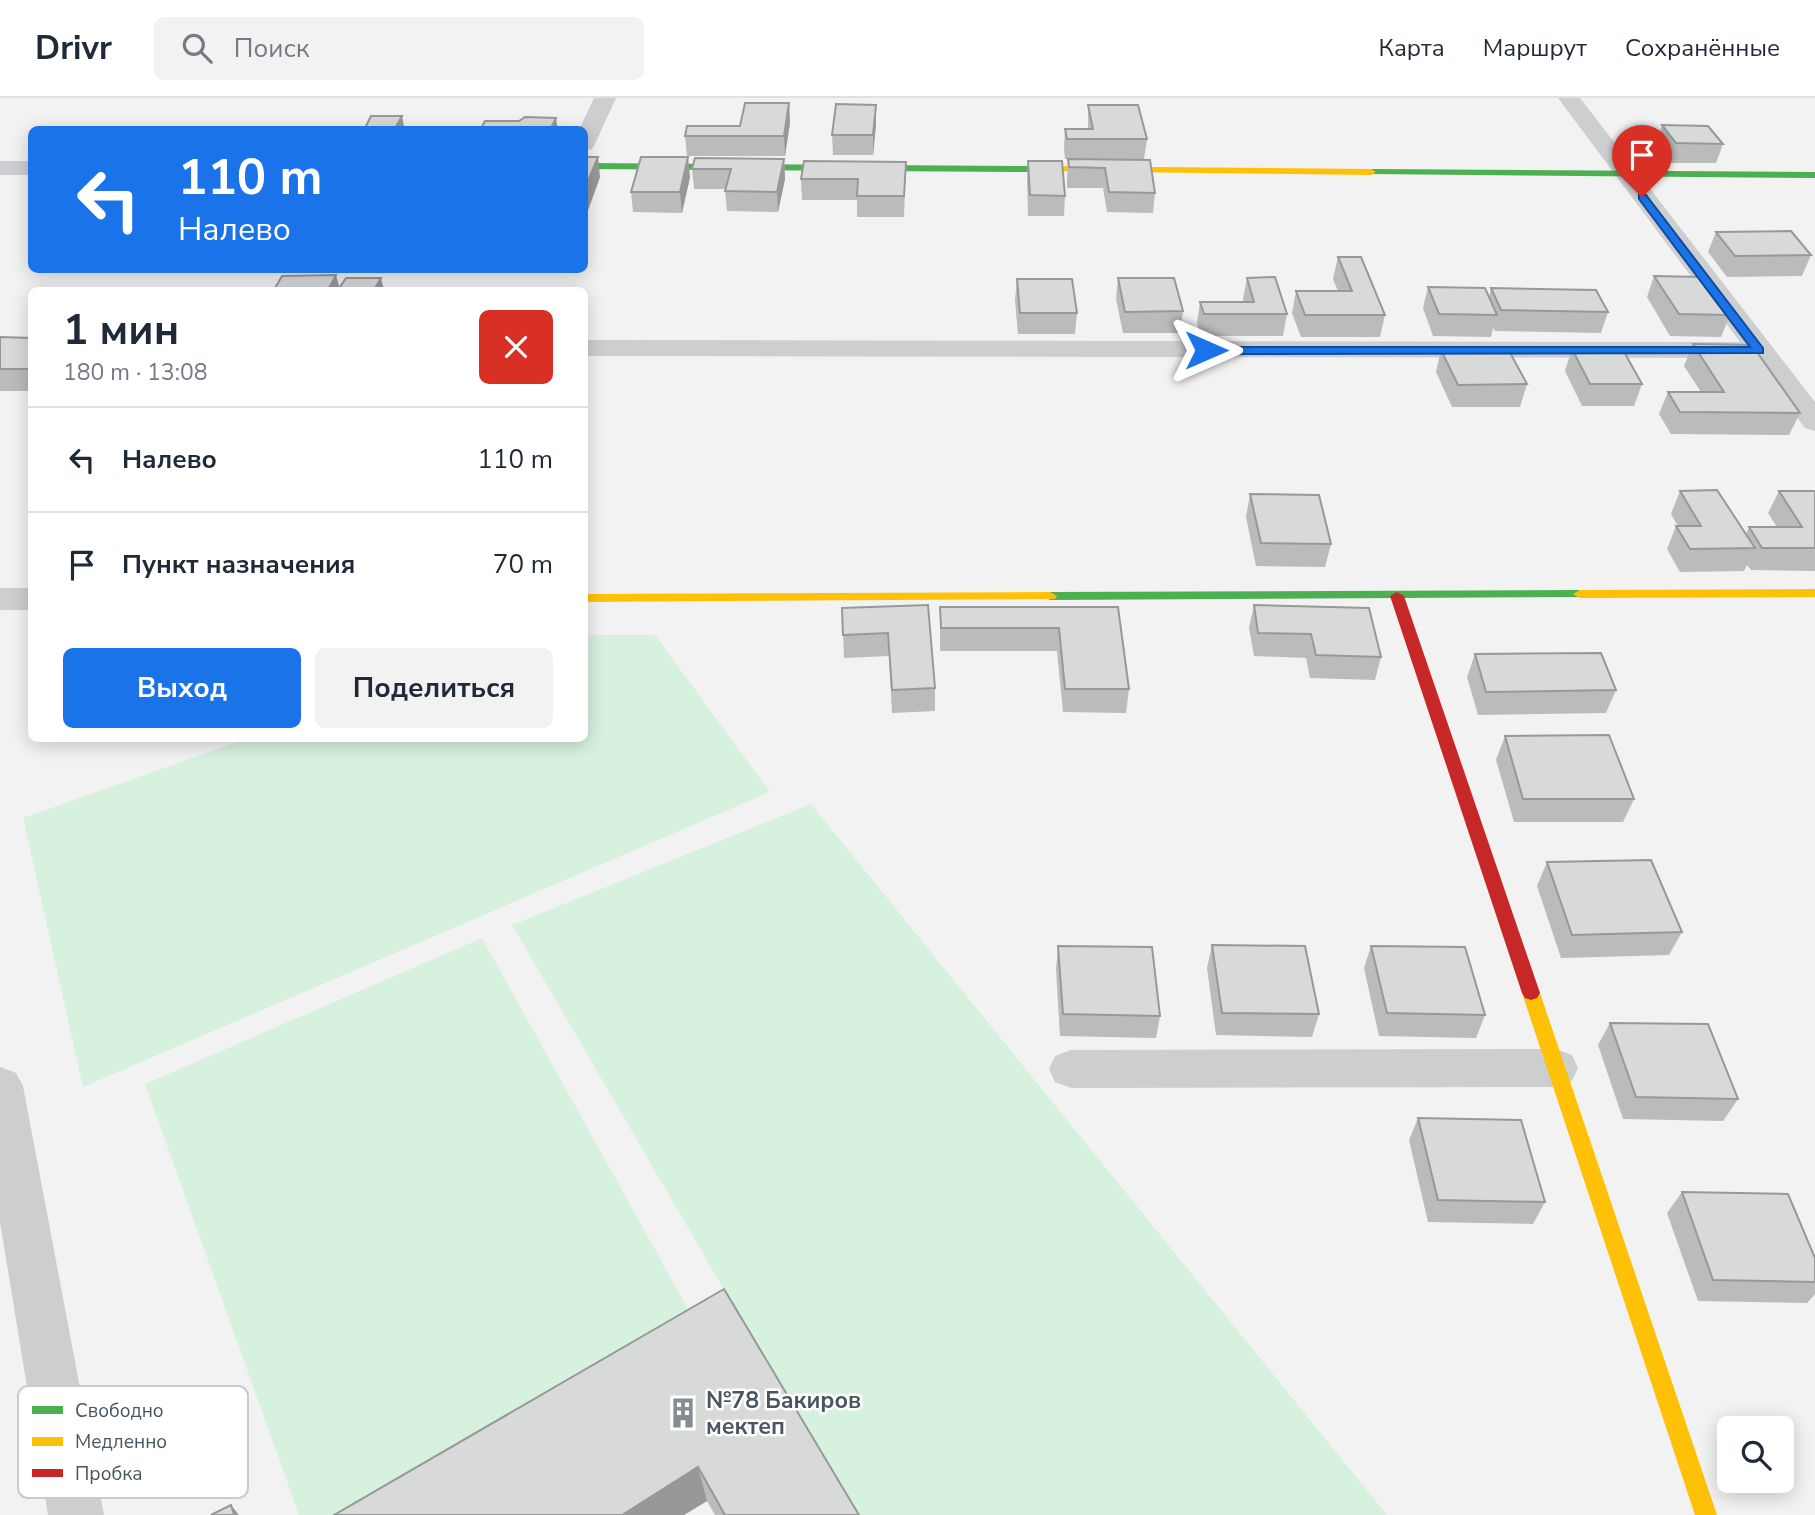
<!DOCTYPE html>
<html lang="ru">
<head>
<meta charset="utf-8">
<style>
	body { margin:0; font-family:"Nunito Sans",sans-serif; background:#f2f2f3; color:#1f2937; height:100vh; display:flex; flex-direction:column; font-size:26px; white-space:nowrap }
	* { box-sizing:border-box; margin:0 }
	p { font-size:23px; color:#747a83 }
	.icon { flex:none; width:38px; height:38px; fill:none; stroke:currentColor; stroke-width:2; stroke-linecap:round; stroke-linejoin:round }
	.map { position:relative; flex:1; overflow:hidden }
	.panel { position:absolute; left:28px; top:189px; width:560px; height:455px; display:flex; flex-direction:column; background:#fff; border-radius:10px; box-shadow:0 4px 18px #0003 }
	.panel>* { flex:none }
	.top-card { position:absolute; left:28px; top:28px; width:560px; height:147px; border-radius:10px; box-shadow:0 4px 18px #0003; background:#1a73e8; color:#fff; overflow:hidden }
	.controls { position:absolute; left:1717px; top:1318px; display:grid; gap:14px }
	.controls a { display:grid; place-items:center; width:77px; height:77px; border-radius:10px; background:#fff; box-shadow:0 4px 18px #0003; font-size:35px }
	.pin { position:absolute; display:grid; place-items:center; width:60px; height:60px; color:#fff; margin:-72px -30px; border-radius:50% 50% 50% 0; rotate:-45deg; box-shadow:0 0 7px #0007 }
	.pin .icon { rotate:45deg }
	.me { position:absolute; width:77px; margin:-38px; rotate:90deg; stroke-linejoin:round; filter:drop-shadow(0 0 5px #0008) }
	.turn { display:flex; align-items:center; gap:24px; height:147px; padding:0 35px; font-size:32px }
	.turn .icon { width:91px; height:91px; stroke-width:2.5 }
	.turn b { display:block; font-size:49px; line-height:60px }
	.round { display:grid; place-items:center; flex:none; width:74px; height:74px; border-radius:10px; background:#f2f2f3 }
	.head { display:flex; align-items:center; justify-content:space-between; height:119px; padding:0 35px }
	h1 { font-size:42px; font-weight:700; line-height:52px }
	.primary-button { display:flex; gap:14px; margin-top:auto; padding:14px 35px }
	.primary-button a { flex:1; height:80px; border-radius:10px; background:#1a73e8; color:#fff; font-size:28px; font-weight:700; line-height:80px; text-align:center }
	.primary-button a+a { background:#f2f2f3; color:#1f2937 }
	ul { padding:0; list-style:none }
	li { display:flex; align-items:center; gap:21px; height:105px; padding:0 35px; border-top:2px solid #e0e1e3 }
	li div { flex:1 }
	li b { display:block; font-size:26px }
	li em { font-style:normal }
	header { display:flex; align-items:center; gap:42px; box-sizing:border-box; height:98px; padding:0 35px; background:#fff; border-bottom:2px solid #e0e1e3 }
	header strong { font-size:33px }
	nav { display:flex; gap:38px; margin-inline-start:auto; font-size:24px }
	.search { width:490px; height:63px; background:#f2f2f3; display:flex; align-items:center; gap:18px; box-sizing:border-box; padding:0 24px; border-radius:10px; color:#747a83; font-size:26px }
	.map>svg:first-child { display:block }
</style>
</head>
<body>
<header>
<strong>Drivr</strong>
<div class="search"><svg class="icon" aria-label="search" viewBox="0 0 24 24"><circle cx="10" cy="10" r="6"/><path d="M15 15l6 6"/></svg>Поиск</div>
<nav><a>Карта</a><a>Маршрут</a><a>Сохранённые</a></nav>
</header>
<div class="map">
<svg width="1815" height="1417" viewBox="0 0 1815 1417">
	<rect width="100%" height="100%" fill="#f2f2f2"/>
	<!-- green -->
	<g fill="#d7f1df">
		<polygon points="585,537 655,537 770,694 83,989 23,720 246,641 584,640"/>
		<polygon points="811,706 1387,1417 855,1417 512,827"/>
		<polygon points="482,840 688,1211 336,1417 299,1417 145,986"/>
	</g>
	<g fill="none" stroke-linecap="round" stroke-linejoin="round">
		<!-- street -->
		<g fill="#ccced0" fill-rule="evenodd">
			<polygon points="594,0 616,0 595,46 592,51 584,53 584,32 579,32"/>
			<polygon points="1558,0 1580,0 1815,304 1815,333 1805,330 1752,260 584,258 584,242 1740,244"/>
			<rect x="0" y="63" width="32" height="14"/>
			<rect x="0" y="490" width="32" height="22"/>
			<polygon points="1556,951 1572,957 1578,970 1572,983 1556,989 1071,990 1055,984 1049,971 1055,958 1071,952"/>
			<polygon points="0,969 16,975 23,988 104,1417 48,1417 0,1124"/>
		</g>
		<!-- fast -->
		<g fill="#4caf50" fill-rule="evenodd">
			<polygon points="584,65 1034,68 1039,71 1034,74 584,71"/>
			<polygon points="1371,71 1815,74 1815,80 1368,76 1368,72"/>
			<polygon points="1580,492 1585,493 1587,496 1585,499 1050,502 1043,498 1050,494"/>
		</g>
		<!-- slow -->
		<g fill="#ffc107" fill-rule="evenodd">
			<polygon points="1034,68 1371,71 1376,74 1371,77 1031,73 1029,71"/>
			<polygon points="1815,491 1815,499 1580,500 1573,496 1580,492"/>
			<polygon points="1050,494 1057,498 1055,501 584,504 584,496"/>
			<polygon points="1531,888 1537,890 1540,895 1717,1417 1695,1417 1522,895 1525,890"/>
		</g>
		<!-- jam -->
		<polygon fill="#c62828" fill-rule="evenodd" points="1397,494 1404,498 1540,895 1537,900 1531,902 1525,900 1522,895 1390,498"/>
	</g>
	<!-- wall -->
	<g fill="#babbbb">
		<polygon points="789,5 790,25 785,58 687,58 685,38 740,28"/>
		<polygon points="1088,7 1147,41 1144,61 1065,61 1064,50 1065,31 1088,31"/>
		<polygon points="876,26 873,57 833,57 832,37"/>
		<polygon points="1662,27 1723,46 1716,65 1669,65 1656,47"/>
		<polygon points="584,59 600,79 587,115 584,115"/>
		<polygon points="784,61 785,81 778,114 727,113 725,91 694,91 692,71"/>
		<polygon points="1068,61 1150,62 1155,95 1153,115 1107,114 1103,90 1067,90 1067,81"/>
		<polygon points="1028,63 1065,98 1064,118 1028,118 1027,83"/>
		<polygon points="906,64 904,119 857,119 857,102 802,102 801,81"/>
		<polygon points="690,79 682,115 633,114 631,94"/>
		<polygon points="1716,134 1811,157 1802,178 1727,179 1708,154"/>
		<polygon points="1338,159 1385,217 1380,239 1301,239 1292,215 1296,193 1338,193 1333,181"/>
		<polygon points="1654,178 1730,217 1721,239 1670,238 1647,199"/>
		<polygon points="1118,180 1183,213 1180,235 1123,235 1116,201"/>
		<polygon points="1247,180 1287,216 1283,238 1201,238 1197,225 1200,204 1244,204 1243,201"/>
		<polygon points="1017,181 1077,215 1075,236 1018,236 1015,202"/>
		<polygon points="1428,189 1489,199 1491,190 1608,214 1601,235 1495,233 1493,230 1491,239 1433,238 1423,210"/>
		<polygon points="0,239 32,240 32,293 0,293"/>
		<polygon points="1693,246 1800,315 1789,337 1671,336 1659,316 1668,294 1701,294 1684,268"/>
		<polygon points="1572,251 1642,286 1634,308 1582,308 1565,273"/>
		<polygon points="1441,252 1527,286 1520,309 1452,309 1436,274"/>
		<polygon points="1680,393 1746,436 1749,429 1777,429 1768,415 1779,393 1815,393 1815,473 1751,472 1747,467 1744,473 1680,474 1667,451 1676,428 1678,428 1671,416"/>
		<polygon points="1250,396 1331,446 1325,469 1256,468 1246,419"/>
		<polygon points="928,507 935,590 935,613 892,615 889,558 844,560 842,510"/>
		<polygon points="1254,507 1381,559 1375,582 1310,580 1306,560 1254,558 1249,530"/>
		<polygon points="940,509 1118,509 1129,591 1126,615 1063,614 1057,553 940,553"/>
		<polygon points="1475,556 1616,592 1606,615 1478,617 1467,579"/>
		<polygon points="1505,638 1634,701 1623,724 1514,724 1496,662"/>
		<polygon points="1547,764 1682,834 1669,857 1561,860 1537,788"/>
		<polygon points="1212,847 1319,916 1312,939 1216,937 1207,870"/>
		<polygon points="1058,848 1160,918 1156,940 1060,938 1056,871"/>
		<polygon points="1371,848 1485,917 1476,940 1379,938 1364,870"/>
		<polygon points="1610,925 1738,1001 1723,1023 1623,1021 1598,947"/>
		<polygon points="1418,1020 1545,1104 1533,1126 1428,1124 1409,1042"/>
		<polygon points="1682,1094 1815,1160 1815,1196 1807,1205 1698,1203 1667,1115"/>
		<polygon points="724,1191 859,1417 715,1417 707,1403 684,1417"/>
	</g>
	<!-- shaded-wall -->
	<g fill="#979999">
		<polygon points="789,5 790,25 785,58 784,38"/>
		<polygon points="876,7 876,26 873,57 873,37"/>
		<polygon points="402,18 404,28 402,32 394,32"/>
		<polygon points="556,20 558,32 550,32"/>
		<polygon points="598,59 600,79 587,115 584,93"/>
		<polygon points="688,59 690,79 682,115 680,94"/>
		<polygon points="784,61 785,81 778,114 777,94"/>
		<polygon points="336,177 340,192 328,192"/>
		<polygon points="381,180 384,192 374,192"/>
		<polygon points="698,1369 707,1403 684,1417 622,1417"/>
		<polygon points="231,1407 239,1417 234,1417"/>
	</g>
	<!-- building -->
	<g fill="#d8dada" stroke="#979999" stroke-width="2">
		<polygon points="745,5 789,5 784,38 685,38 687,28 740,28"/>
		<polygon points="836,6 876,7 873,37 832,37"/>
		<polygon points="1088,7 1138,7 1147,41 1067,41 1065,31 1093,31"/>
		<polygon points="371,18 402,18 394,32 364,32"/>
		<polygon points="525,19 556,20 550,32 480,32 485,23 519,23"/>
		<polygon points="1662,27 1708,28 1723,46 1676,45"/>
		<polygon points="584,59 598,59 584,93"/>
		<polygon points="641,59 688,59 680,94 631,94"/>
		<polygon points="695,60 784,61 777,94 725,93 731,71 692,71"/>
		<polygon points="1068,61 1150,62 1155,95 1109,94 1105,70 1069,69"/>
		<polygon points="804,63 906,64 904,98 857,98 858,81 801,81"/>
		<polygon points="1028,63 1062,63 1065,98 1030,97"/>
		<polygon points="1791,133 1811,157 1735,158 1716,134"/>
		<polygon points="1338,159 1361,159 1385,217 1305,217 1296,193 1352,193"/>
		<polygon points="336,177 328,192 274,192 282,178"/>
		<polygon points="1654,178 1704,179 1730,217 1679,216"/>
		<polygon points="1275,179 1287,216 1204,216 1200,204 1254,204 1247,180"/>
		<polygon points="346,180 381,180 374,192 338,192"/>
		<polygon points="1118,180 1174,180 1183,213 1125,214"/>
		<polygon points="1017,181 1072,181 1077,215 1020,215"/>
		<polygon points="1428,189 1485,190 1497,217 1439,216"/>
		<polygon points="1491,190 1596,192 1608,214 1501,212"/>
		<polygon points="0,239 32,240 32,271 0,271"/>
		<polygon points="1693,246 1752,247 1800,315 1680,314 1668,294 1724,294"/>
		<polygon points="1508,251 1527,286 1458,287 1441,252"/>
		<polygon points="1572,251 1623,252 1642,286 1590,286"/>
		<polygon points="1717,392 1755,450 1690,451 1676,428 1701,428 1680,393"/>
		<polygon points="1779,393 1815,393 1815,450 1762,450 1749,429 1802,429"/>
		<polygon points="1250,396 1319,397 1331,446 1261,445"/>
		<polygon points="928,507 935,590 892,592 888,535 843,537 842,510"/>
		<polygon points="1254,507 1369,510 1381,559 1316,557 1311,536 1258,535"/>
		<polygon points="940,509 1118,509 1129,591 1065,591 1059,530 941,530"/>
		<polygon points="1601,555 1616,592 1486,594 1475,556"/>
		<polygon points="1609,637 1634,701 1523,701 1505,638"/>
		<polygon points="1651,762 1682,834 1572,837 1547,764"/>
		<polygon points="1212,847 1305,848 1319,916 1222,915"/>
		<polygon points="1058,848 1152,849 1160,918 1063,916"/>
		<polygon points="1371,848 1465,849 1485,917 1387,915"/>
		<polygon points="1610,925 1708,926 1738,1001 1636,999"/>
		<polygon points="1418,1020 1521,1022 1545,1104 1438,1102"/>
		<polygon points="1682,1094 1788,1096 1815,1160 1815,1184 1713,1182"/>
		<polygon points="724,1191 859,1417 725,1417 698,1369 622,1417 334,1417"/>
		<polygon points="231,1407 234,1417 211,1417"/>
	</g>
	<!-- route -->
	<polygon fill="#1a73e8" stroke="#114b97" stroke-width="2" points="1639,97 1646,97 1763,250 1763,255 1206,256 1200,252 1206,249 1750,249 1639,101"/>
	<!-- icons -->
	<defs>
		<g id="building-bare" transform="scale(2.415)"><path d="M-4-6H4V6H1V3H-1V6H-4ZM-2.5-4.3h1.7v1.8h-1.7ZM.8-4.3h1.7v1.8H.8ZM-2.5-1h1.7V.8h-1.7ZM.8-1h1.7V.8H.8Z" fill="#848d92" stroke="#fff" stroke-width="2.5" paint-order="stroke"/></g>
	</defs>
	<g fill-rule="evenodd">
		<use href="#building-bare" x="683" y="1315"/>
	</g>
	<g text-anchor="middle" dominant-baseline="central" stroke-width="5" stroke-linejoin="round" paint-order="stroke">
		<!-- near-poi labels -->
		<g font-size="23" font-weight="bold" fill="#49565f" stroke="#fff" text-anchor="start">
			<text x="706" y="1302">№78 Бакиров<tspan x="706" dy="26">мектеп</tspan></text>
		</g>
	</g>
	<!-- legend -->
	<rect x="18" y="1288" width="230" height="112" rx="10" fill="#fff" stroke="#c8cccf" stroke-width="2"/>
	<rect x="32" y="1308" width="31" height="8" fill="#4caf50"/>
	<rect x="32" y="1339" width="31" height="9" fill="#ffc107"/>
	<rect x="32" y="1371" width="31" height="8" fill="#c62828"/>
	<g font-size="19" fill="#49565f">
		<text x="75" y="1319">Свободно</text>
		<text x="75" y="1350">Медленно</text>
		<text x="75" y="1382">Пробка</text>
	</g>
</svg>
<div class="controls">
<a><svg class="icon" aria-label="search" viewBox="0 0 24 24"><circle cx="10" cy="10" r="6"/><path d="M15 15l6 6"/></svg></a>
</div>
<div class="pin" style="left:1642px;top:99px;background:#d93025"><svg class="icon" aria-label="arrive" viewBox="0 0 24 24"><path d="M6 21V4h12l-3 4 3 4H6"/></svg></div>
<svg class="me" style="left:1206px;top:252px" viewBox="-20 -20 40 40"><path d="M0-17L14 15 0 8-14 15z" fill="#1a73e8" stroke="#fff" stroke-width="4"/></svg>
<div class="top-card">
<div class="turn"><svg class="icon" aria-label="left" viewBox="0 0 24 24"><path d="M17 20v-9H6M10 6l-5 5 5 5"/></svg><div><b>110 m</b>Налево</div></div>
</div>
<section class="panel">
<div class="head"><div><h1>1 мин</h1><p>180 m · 13:08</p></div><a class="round" style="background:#d93025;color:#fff"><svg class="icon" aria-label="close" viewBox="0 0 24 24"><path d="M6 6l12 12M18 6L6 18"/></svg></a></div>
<ul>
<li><svg class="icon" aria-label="left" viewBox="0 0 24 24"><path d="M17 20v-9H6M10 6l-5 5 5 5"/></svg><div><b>Налево</b></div><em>110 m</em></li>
<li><svg class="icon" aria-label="arrive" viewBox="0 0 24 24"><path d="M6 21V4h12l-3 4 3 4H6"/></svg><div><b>Пункт назначения</b></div><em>70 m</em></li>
</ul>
<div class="primary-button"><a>Выход</a><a>Поделиться</a></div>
</section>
</div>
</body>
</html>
